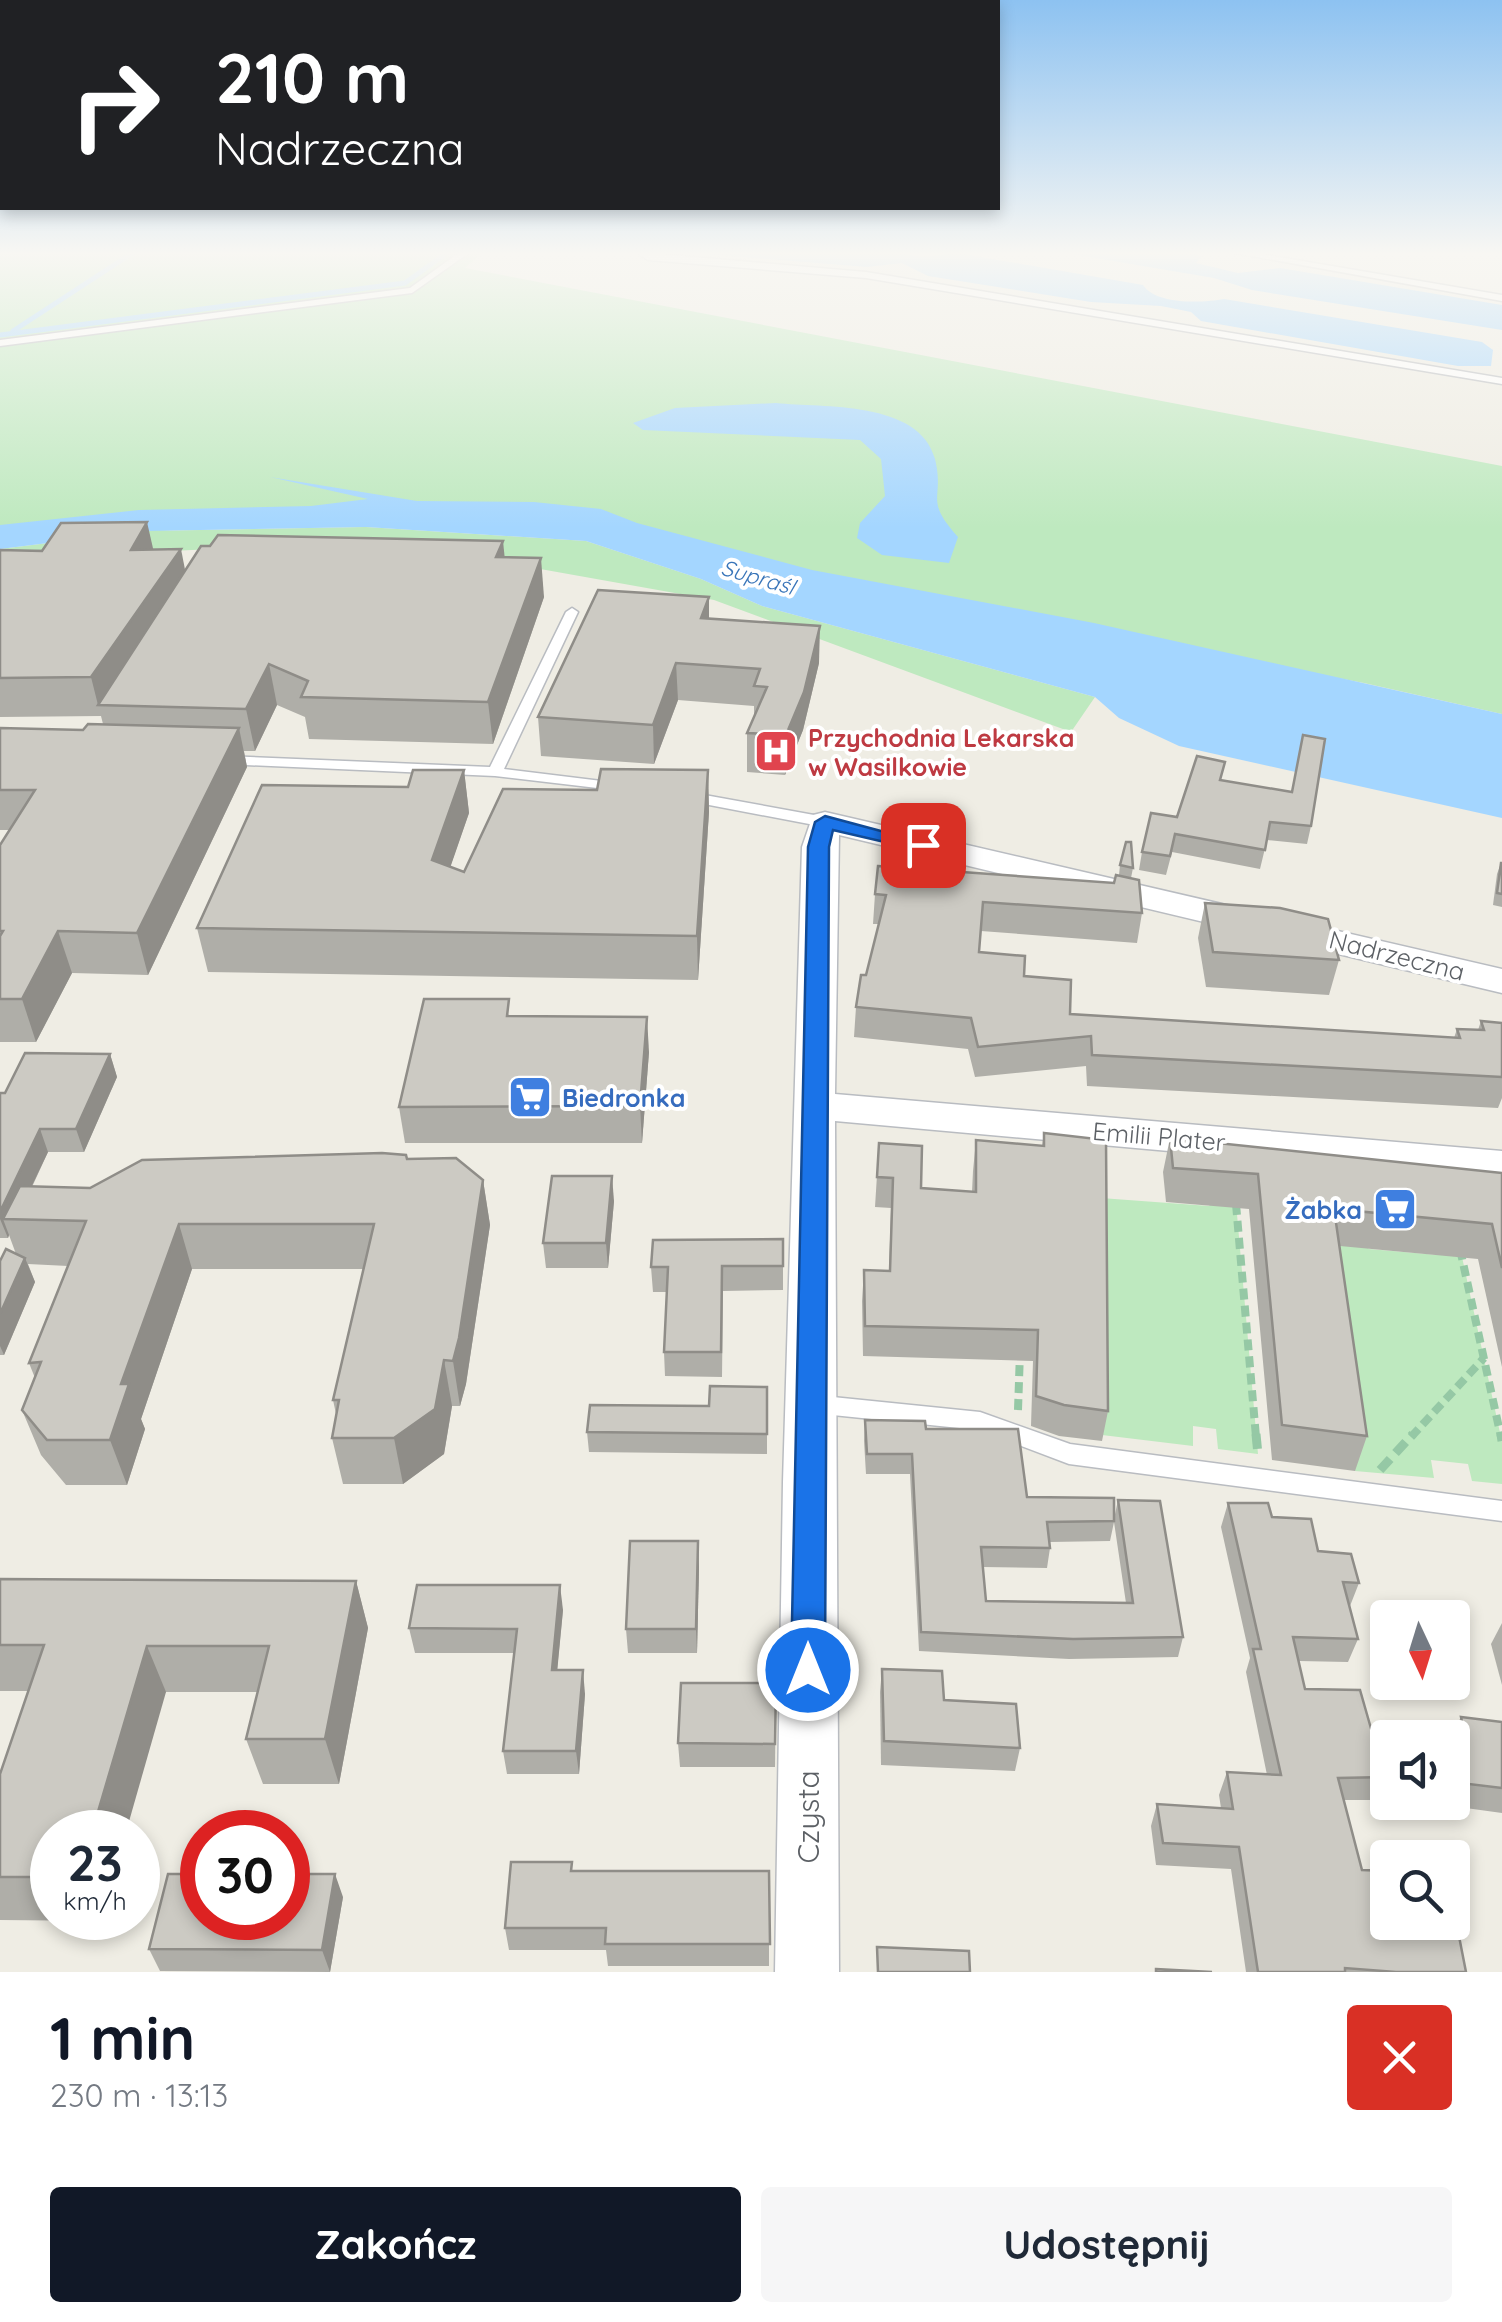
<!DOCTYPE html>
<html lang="pl">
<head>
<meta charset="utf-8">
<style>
	body { margin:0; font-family:Quicksand,sans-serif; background:#f6f6f7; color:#1f2937; height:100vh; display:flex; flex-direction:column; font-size:38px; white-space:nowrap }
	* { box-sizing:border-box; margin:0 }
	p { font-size:32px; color:#747a83 }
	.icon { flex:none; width:55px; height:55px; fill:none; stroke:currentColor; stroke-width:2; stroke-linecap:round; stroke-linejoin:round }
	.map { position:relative; height:1972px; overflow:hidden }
	.sheet { display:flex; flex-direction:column; background:#fff; flex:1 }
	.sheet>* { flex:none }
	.banner { position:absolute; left:0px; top:0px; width:1000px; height:210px; box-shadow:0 5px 15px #0003; background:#202124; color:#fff; overflow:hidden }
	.needle { width:65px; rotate:176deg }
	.fabs { position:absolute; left:1370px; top:1600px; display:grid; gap:20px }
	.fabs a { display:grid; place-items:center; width:100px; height:100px; border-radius:10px; background:#fff; box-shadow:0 5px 15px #0003; font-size:50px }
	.speed { position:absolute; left:30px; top:1810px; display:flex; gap:20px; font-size:50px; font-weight:700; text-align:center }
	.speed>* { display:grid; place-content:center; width:130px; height:130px; border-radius:50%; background:#fff; box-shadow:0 5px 15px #0003; line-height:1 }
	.speed small { font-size:25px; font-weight:400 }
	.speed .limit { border:15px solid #d22; background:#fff; color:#111 }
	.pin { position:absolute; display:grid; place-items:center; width:85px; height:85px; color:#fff; margin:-42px; border-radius:20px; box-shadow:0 5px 15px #0006 }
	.me { position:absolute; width:110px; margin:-55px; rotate:0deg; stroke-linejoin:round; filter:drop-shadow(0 0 8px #0008) }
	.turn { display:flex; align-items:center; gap:35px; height:210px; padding:0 50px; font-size:45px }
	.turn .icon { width:130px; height:130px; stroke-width:2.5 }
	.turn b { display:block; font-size:70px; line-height:85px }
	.round { display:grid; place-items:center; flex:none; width:105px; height:105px; border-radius:10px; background:#f6f6f7 }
	.headline { display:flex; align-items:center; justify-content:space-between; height:170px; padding:0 50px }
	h1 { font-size:60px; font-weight:800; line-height:75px; color:#111827 }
	.cta { display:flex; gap:20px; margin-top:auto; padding:20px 50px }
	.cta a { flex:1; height:115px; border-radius:10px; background:#111827; color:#fff; font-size:40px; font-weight:800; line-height:115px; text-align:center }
	.cta a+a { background:#f6f6f7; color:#1f2937 }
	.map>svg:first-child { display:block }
</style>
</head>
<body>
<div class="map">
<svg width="1502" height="1972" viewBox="0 0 1502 1972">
	<rect width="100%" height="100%" fill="#efede4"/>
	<!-- green -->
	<g fill="#bee9bf">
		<polygon points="0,252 483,252 465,268 1502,466 1502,714 1364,683 471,511 0,541"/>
		<polygon points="366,527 586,541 701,579 762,606 1095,697 1071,732 714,600 451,553 277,546 0,559 0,549 145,531"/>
		<polygon points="1234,1180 1258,1454 1218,1449 1216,1429 1193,1426 1193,1446 1102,1435 1101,1198 1209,1206"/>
		<polygon points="1317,1192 1369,1249 1438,1255 1451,1206 1502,1442 1502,1484 1472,1481 1468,1464 1431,1460 1434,1478 1355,1471"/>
	</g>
	<!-- water -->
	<g fill="#a4d6ff">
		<path d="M 682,252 L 897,252 L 922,257 L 958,253 L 1143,285 C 1156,305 1202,303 1224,299 L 1482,342 L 1493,350 L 1491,366 L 1458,366 L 1201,321 L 1191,312 L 1161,306 L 1091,302 L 928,276 L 902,263 L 867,267 Z"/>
		<polygon points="1060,252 1193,252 1201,257 1196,263 1238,273 1280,268 1502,305 1502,330 1252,290 1214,278"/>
		<path d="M 776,403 C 823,408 919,400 935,459 C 945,500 923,498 958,537 L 949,563 L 882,555 L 857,538 L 860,523 L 885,496 L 881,459 L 860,440 L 643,430 L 633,423 L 675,408 Z"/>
		<polygon points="270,477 417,501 534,502 601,509 637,523 812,570 1094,623 1502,714 1502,818 1179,746 1119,718 1095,697 762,606 701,579 586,541 366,527 145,531 0,549 0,525 139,510 311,506 368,499"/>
	</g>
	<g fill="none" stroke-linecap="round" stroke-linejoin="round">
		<!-- stream -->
		<g stroke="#a4d6ff" stroke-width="5">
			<polyline points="13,331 134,252"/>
			<polyline points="0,335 405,283 448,252"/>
		</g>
		<!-- service casing -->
		<g stroke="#b9bcc1" stroke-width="3">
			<g id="service">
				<polygon points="460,252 470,252 412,293 0,346 0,340 410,288"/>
				<polygon points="636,252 866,272 1502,378 1502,384 866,278 648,260"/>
				<polygon points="1229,252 1250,252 1502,295 1502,301"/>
				<polygon points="572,608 578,612 504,769 618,783 623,785 626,788 623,791 495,776 225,764 218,760 225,756 490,767 566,612"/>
				<polygon points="688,792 825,817 833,822 825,827 683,800 680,797"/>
				<polygon points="813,1395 980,1412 1070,1444 1502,1501 1502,1521 1069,1464 979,1430 813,1413 805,1411 802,1404 805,1397"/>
			</g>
		</g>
		<!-- minor casing -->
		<g stroke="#b9bcc1" stroke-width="3">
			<polygon id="minor" points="825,812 1502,969 1502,993 839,835 835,1094 1502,1151 1502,1181 835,1121 839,1972 775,1972 783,1482 802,847 813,815"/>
		</g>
		<!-- path-far1 -->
		<g stroke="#95c8a5" stroke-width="8" stroke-dasharray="11 6" stroke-linecap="butt">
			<polyline points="1236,1204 1256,1437"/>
			<polyline points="1460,1249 1501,1437"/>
			<polyline points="1018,1410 1020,1352"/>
			<polyline points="1411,1437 1484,1358"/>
		</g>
		<!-- path -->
		<g stroke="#95c8a5" stroke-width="9" stroke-dasharray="15 8" stroke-linecap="butt">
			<polyline points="1256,1434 1258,1455"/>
			<polyline points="1501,1434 1502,1441"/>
			<polyline points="1380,1470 1413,1434"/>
		</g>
		<!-- service -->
		<use href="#service" fill="#fff" fill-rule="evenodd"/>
		<!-- minor -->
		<use href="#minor" fill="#fff" fill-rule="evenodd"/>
	</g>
	<!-- wall -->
	<g fill="#afaea8" fill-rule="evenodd">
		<polygon points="154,549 185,570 504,557 544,597 493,744 309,739 305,717 277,705 255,751 244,751 247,767 148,975 72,973 36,1042 0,1042 0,845 10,830 0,830 0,728 83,730 103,724 101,716 0,717 0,550"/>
		<polygon points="709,597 709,619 819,663 803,730 785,775 747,772 747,733 754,716 754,706 678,700 654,764 541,756 538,717"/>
		<polygon points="464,770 469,813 450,867 464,872 597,790 708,770 709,812 698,980 208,972 197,928 408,787"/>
		<polygon points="1221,780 1311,826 1307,844 1267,840 1260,869 1172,852 1166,875 1139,870 1142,852 1177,817"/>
		<polygon points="1501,863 1502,863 1502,907 1493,905 1497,874"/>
		<polygon points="1120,865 1133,868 1131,878 1142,913 1137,943 981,931 979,952 1024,976 1070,1014 1454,1038 1457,1029 1478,1030 1481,1021 1502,1023 1502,1098 1498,1108 1087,1086 1086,1066 975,1077 968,1049 854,1037 856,1007 866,975 879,924 873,924 875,894 1114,883 1119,875"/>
		<polygon points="1205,903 1339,960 1329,995 1206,987 1198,938"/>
		<polygon points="649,1052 642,1143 405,1143 399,1107"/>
		<polygon points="110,1054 117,1077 84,1152 48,1152 32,1187 90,1188 407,1159 483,1180 490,1225 466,1384 460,1406 452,1406 444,1454 403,1484 343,1484 332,1438 336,1414 333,1400 364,1269 192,1269 141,1419 145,1429 127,1485 66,1485 41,1455 22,1410 35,1378 29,1363 68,1266 28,1264 35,1282 4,1355 0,1355 0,1261 16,1254 9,1235 8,1238 0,1238 0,1093 5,1093"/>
		<polygon points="1044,1133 1108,1411 1102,1441 1059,1436 1031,1426 1033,1361 863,1356 862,1301 864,1270 889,1271 891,1208 875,1207 879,1143 921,1188 972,1192 973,1171 976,1140 1042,1146"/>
		<polygon points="1170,1138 1502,1173 1502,1367 1478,1259 1340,1246 1367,1436 1355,1471 1272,1460 1249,1209 1166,1202 1163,1172"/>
		<polygon points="614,1201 608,1268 546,1268 543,1243"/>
		<polygon points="783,1266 783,1290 723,1291 722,1377 665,1376 664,1352 667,1292 653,1292 651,1267"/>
		<polygon points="767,1387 767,1454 589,1452 587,1432 709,1406"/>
		<path d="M 865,1420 L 926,1429 L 1027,1497 L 1114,1519 L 1118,1500 L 1183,1637 L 1178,1657 L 1069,1659 L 919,1651 L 910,1474 L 866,1474 L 864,1441 ZM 1114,1522 L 1126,1603 L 986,1601 L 983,1567 L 1047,1568 L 1050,1548 L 1050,1542 L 1110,1541 Z"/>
		<polygon points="1228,1503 1272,1517 1359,1583 1350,1606 1358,1639 1348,1662 1299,1661 1305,1689 1374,1739 1388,1741 1388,1800 1344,1800 1362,1870 1388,1922 1466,1972 1246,1972 1231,1869 1156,1865 1151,1826 1157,1804 1221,1808 1219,1795 1227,1772 1267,1775 1246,1672 1250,1658 1221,1527"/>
		<polygon points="699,1566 697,1653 628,1653 626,1629"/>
		<polygon points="0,1579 356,1581 368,1628 339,1784 263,1784 246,1739 258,1692 166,1692 52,1832 52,1918 103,1918 102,1921 0,1920 0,1774 28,1691 0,1691"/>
		<polygon points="563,1610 557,1670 585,1694 579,1774 507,1774 503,1751 514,1653 415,1653 409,1628"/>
		<polygon points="1502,1623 1502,1685 1491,1644"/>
		<polygon points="882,1669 1020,1748 1015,1771 881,1765 880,1692"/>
		<polygon points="776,1683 775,1767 680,1767 678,1743"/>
		<polygon points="1461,1717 1502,1722 1502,1813 1422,1802 1452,1802 1452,1738 1450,1738"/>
		<polygon points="573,1871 769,1871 769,1966 608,1966 606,1950 509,1950 505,1928"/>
		<polygon points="343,1897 330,1972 160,1971 149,1949"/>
	</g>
	<!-- shaded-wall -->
	<g fill="#8f8d88">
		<polygon points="147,522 155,557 131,550"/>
		<polygon points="503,541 507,580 496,557"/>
		<polygon points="181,549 188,585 98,705 91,677"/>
		<polygon points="541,558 544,597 493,744 488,702"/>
		<polygon points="709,597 709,634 701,618"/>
		<polygon points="820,626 819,663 803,730 785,775 786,735"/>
		<polygon points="676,663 678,700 654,764 653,725"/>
		<polygon points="269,664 277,705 255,751 246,709"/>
		<polygon points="239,728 247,767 148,975 137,933"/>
		<polygon points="464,770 469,813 438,903 432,860"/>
		<polygon points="708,770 709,812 698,980 697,936"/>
		<polygon points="58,931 72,973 36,1042 22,999"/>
		<polygon points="647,1017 649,1052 642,1143 640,1106"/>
		<polygon points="110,1054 117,1077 84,1152 76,1129"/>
		<polygon points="40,1129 48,1152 16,1219 3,1219 9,1235 8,1238 0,1219 0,1212"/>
		<polygon points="612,1176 614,1201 608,1268 606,1243"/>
		<polygon points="483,1180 490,1225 466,1384 460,1406 453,1361"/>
		<polygon points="179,1224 192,1269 141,1419 145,1429 127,1485 110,1440 121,1384"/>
		<polygon points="25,1258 35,1282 4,1355 0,1346 0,1314"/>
		<polygon points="444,1360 452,1406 444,1454 403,1484 394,1438"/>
		<polygon points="698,1541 699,1566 697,1653 696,1629"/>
		<polygon points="356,1581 368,1628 339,1784 325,1739"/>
		<polygon points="560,1585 563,1610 555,1694 552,1670"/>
		<polygon points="147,1646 166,1692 126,1832 92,1832"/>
		<polygon points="583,1670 585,1694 579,1774 576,1751"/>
		<polygon points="335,1874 343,1897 330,1972 322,1950"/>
	</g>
	<!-- building -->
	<g fill="#cccac3" stroke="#8f8d88" stroke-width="2.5">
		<polygon points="147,522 131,550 181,549 91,677 0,678 0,550 42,551 61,523"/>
		<polygon points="218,535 503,541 496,557 541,558 488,702 301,697 308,681 269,664 246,709 98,705 201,546 210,546"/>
		<polygon points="598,590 709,597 701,618 820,626 804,692 786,735 747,733 767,687 754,686 760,669 676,663 653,725 538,717"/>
		<polygon points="88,724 239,728 137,933 58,931 22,999 0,999 0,936 3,931 0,931 0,845 35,790 0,790 0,728 83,730"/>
		<polygon points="1303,735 1325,739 1311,826 1270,822 1265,850 1175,834 1170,856 1142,852 1151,813 1177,817 1197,756 1225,762 1220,780 1292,792"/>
		<polygon points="601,769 708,770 697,936 197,928 262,785 408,787 413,770 464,770 432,860 464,872 503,789 597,790"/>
		<polygon points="1126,842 1131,842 1133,868 1120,865"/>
		<polygon points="1501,863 1502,863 1502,894 1497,893"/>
		<polygon points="878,866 1114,883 1116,875 1139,880 1142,913 983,902 979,952 1025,956 1024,976 1071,980 1070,1014 1460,1038 1457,1029 1484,1030 1481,1021 1502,1023 1502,1077 1092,1055 1091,1036 978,1047 971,1018 856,1007 861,975 866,975 886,895 875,894"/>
		<polygon points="1205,903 1280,908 1328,919 1339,960 1213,952"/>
		<polygon points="424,999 509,999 507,1016 647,1017 640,1106 399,1107"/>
		<polygon points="25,1053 110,1054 76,1129 40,1129 0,1212 0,1093 5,1093"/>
		<polygon points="1044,1133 1106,1140 1108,1411 1064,1405 1036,1396 1038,1330 865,1326 864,1270 890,1271 893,1178 877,1177 879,1143 922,1146 921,1188 976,1192 976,1140 1044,1146"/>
		<polygon points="1170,1138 1502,1173 1502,1268 1492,1224 1334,1209 1367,1436 1282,1425 1258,1174 1173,1168"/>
		<polygon points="382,1153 406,1155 407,1159 456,1158 483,1180 459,1338 453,1361 444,1360 435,1409 394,1438 332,1438 339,1400 333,1400 374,1224 179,1224 121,1384 129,1384 110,1440 47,1440 22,1410 41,1362 29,1363 86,1221 3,1219 20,1186 90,1188 142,1160"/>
		<polygon points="552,1176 612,1176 606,1243 543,1243"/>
		<polygon points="783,1239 783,1266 722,1266 721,1352 664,1352 668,1267 651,1267 653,1240"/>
		<polygon points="6,1249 25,1258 0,1314 0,1261"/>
		<polygon points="710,1386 767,1387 767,1434 587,1432 590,1405 709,1406"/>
		<polygon points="865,1420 925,1421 926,1429 1018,1429 1027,1497 1114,1498 1114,1521 1047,1522 1050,1548 981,1547 986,1601 1133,1603 1118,1500 1160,1501 1183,1637 1073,1639 921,1632 912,1454 867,1454"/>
		<polygon points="1228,1503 1268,1503 1272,1517 1311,1519 1318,1551 1351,1554 1359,1583 1343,1582 1358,1639 1293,1637 1305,1689 1360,1690 1374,1739 1388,1741 1388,1777 1338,1778 1362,1870 1388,1871 1388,1922 1430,1922 1457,1926 1466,1972 1396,1972 1345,1968 1345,1972 1258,1972 1239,1847 1163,1843 1157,1804 1233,1809 1227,1772 1281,1775 1253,1649 1261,1649"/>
		<polygon points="630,1541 698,1541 696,1629 626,1629"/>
		<polygon points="0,1579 356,1581 325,1739 246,1739 269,1646 147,1646 92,1832 52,1832 52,1877 0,1877 0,1774 44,1645 0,1645"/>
		<polygon points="417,1585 560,1585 552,1670 583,1670 576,1751 503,1751 517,1629 409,1628"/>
		<polygon points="882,1669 942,1671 944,1700 1016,1704 1020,1748 884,1741"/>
		<polygon points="681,1683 776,1683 775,1744 678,1743"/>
		<polygon points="1461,1717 1502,1722 1502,1788 1452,1782 1452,1749 1468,1751"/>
		<polygon points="511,1862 572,1862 571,1871 769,1871 770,1944 605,1944 606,1928 505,1928"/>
		<polygon points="168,1874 202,1874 202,1918 288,1918 288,1874 335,1874 322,1950 149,1949"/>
		<polygon points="877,1947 969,1951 970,1972 878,1972"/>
		<polygon points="1156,1969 1212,1972 1156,1972"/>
	</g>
	<!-- sky -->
	<linearGradient id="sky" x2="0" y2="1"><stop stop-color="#8dc2f1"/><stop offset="0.48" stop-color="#f8f7f3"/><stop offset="1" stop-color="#f8f7f3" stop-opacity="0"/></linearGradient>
	<rect width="1502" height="528" fill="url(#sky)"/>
	<!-- route -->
	<polygon fill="#1a73e8" stroke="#114b97" stroke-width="2.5" points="825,816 933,845 923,851 833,830 829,847 825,1670 820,1681 808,1686 796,1681 791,1670 808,847 815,822"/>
	<!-- icons -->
	<defs>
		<g id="hospital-square" transform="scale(2.25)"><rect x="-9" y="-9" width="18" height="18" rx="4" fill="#e0444e" stroke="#fff"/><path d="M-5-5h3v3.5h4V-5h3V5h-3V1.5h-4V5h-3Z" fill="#fff"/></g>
		<g id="supermarket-square" transform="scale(2.25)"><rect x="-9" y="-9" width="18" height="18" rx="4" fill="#3f7fe0" stroke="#fff"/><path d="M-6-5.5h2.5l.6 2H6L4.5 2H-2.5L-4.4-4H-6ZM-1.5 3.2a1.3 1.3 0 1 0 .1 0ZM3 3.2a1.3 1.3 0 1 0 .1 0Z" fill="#fff"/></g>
	</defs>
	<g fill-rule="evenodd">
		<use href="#hospital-square" x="776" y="751"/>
		<use href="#supermarket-square" x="530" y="1097"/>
		<use href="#supermarket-square" x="1395" y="1209"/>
	</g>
	<g text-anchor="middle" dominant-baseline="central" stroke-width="8" stroke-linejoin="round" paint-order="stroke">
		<!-- far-water labels -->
		<g font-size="22" font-style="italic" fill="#3975b9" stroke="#fff">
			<text transform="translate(758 577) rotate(16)">Supraśl</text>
		</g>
		<!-- health labels -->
		<g font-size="25" font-weight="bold" fill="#be3a42" stroke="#fff" text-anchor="start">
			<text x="808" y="737">Przychodnia Lekarska<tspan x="808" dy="29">w Wasilkowie</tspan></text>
		</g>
		<!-- street labels -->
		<g font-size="25" fill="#5c6065" stroke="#fff">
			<text transform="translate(1397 955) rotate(14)">Nadrzeczna</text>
			<text transform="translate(1159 1136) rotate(5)">Emilii Plater</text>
		</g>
		<!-- shop labels -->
		<g font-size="25" font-weight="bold" fill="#366cbe" stroke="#fff" text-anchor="start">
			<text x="562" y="1097">Biedronka</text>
			<text x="1362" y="1209" text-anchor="end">Żabka</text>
		</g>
		<!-- near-street labels -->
		<g font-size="30" fill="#5c6065" stroke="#fff">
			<text transform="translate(808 1817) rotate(-90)">Czysta</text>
		</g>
	</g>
</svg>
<div class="fabs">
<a><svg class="needle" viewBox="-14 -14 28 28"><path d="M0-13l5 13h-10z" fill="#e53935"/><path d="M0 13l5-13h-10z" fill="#747a83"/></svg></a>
<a><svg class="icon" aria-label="sound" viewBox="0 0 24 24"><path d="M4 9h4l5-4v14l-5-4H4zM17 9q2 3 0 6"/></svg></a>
<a><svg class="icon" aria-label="search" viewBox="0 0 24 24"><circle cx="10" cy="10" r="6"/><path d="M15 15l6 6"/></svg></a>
</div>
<div class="speed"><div>23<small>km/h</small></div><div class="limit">30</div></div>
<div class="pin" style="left:923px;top:845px;background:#d93025"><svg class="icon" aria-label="arrive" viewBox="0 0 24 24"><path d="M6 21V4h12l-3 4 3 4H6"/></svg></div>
<svg class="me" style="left:808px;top:1670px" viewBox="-20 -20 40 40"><circle r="17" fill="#1a73e8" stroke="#fff" stroke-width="3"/><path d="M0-11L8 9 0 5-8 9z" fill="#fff"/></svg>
<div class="banner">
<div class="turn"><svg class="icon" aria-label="right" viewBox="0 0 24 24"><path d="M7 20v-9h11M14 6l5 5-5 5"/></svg><div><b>210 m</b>Nadrzeczna</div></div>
</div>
</div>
<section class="sheet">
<div class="headline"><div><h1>1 min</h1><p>230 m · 13:13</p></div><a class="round" style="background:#d93025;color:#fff"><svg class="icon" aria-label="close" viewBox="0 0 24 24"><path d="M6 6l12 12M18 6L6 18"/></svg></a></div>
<div class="cta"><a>Zakończ</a><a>Udostępnij</a></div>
</section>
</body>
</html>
